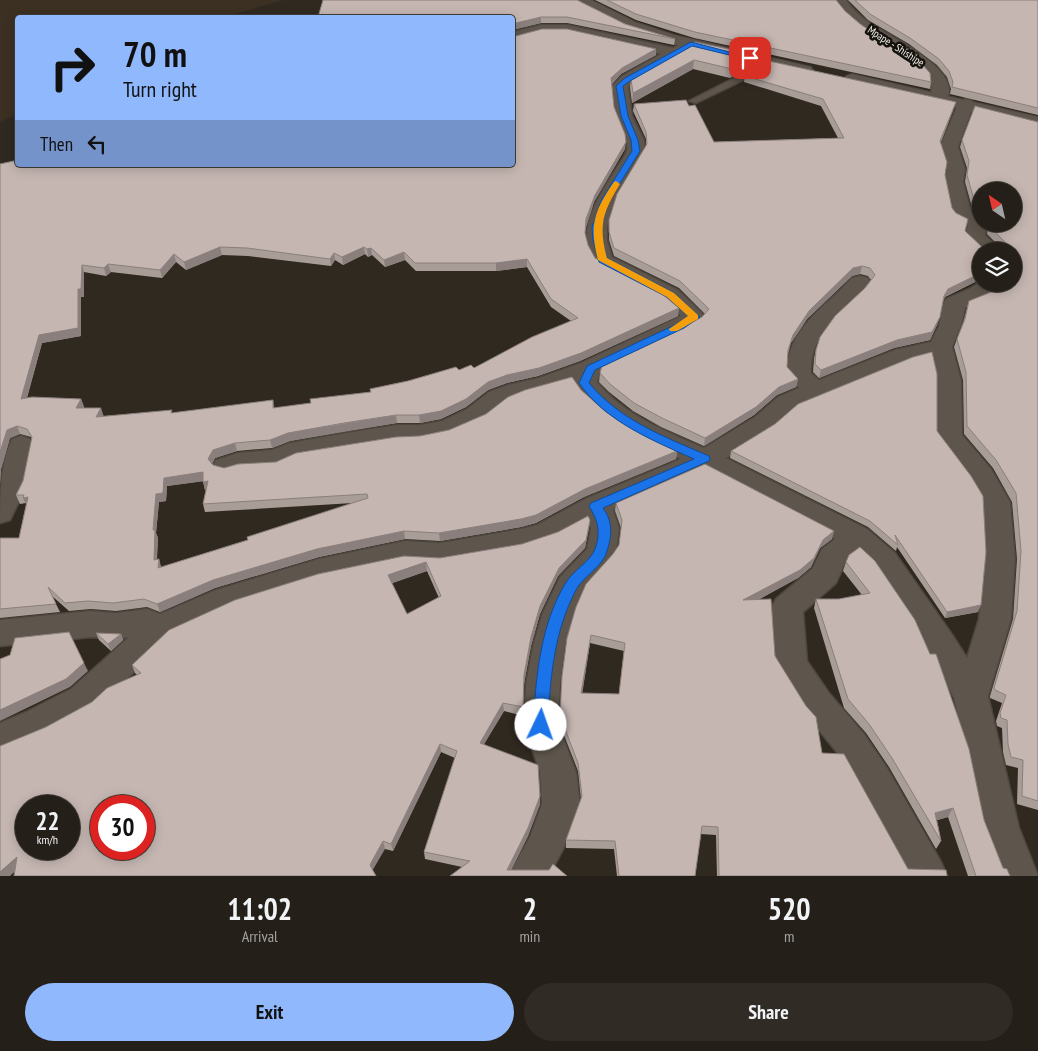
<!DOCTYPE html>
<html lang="en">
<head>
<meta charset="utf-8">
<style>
	body { margin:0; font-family:"PT Sans Narrow",sans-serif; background:#302c25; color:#f1f3f6; height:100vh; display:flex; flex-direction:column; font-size:19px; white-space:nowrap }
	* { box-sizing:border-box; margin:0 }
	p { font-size:16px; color:#a3a2a2 }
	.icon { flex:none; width:28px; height:28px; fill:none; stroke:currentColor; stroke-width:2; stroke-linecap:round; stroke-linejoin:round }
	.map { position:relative; height:876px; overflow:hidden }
	.sheet { display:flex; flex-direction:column; background:#241f18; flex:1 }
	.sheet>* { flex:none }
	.hud { position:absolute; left:15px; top:15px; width:500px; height:152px; border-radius:5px; box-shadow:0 2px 12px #0003,0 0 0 1px #413d37; background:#90b8fd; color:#111; overflow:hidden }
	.needle { width:32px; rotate:326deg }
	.buttons { position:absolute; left:972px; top:182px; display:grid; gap:10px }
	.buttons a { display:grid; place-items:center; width:50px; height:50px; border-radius:50%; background:#241f18; box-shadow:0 2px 12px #0003,0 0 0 1px #413d37; font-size:25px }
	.speed { position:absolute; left:15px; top:795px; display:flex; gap:10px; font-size:25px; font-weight:700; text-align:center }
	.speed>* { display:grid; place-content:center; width:65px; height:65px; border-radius:50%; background:#241f18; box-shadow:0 2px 12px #0003,0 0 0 1px #413d37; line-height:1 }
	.speed small { font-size:12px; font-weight:400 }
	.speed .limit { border:8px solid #d22; background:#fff; color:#111 }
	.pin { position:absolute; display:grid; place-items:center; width:42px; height:42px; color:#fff; margin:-21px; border-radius:10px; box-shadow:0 2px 8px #0006 }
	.me { position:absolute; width:55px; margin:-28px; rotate:3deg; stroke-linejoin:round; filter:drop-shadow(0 0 4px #0008) }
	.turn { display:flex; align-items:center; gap:18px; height:105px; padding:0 25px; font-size:22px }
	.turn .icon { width:65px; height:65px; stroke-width:2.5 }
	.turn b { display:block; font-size:35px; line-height:42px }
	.then { display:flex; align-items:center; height:48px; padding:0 25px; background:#0003; gap:10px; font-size:19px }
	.eta { display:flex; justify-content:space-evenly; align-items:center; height:85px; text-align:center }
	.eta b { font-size:30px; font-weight:700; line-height:35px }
	.button { display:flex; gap:10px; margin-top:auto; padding:10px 25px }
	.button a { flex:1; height:58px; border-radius:30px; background:#90b8fd; color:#111; font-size:20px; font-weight:700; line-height:58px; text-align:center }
	.button a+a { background:#302c25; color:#f1f3f6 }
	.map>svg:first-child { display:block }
</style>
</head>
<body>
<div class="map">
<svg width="1038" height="876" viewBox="0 0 1038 876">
	<rect width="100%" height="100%" fill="#302920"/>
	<!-- built -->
	<polygon fill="#3c3022" points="0,0 283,0 225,17 18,18 17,114 0,122"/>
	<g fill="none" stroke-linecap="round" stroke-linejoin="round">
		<!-- service casing -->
		<g stroke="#4d463f" stroke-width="3">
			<polygon id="service" points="763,60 770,62 760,72 696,103 689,101 754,68"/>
		</g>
		<!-- minor casing -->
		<g stroke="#4d463f" stroke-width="3">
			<g id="minor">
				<path d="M 832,0 L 846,0 C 853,10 861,17 871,24 C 889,36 966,71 946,101 L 934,101 C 929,94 934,84 928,76 C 920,65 905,58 894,51 C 870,36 848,23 832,0 Z"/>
				<path d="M 541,25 L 567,25 L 673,48 L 686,41 L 696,41 L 698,44 L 696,47 L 628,87 L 632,116 L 644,140 L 645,151 L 615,201 L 607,227 L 607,240 L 612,257 L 678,290 L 706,317 C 696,332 621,362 600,372 L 597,382 C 624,415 665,431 704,448 L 755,417 L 778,397 L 799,388 L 787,375 C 786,328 824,309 852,278 L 860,276 L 868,278 L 871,283 C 848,315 809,328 811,373 L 819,380 L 895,350 L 931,342 L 939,326 L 943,304 L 946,299 L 971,288 L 981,281 L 981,284 L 1003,284 L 987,298 L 965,308 L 961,326 L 952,347 L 961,380 L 962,435 L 991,469 L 1010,502 L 1015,559 L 1011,619 L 988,696 L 1019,828 L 1038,876 L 999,876 L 981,828 L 954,698 L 931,654 L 873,569 L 857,554 L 845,563 L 836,583 L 803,612 L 807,661 L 829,693 L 864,734 L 887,768 L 941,862 L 947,876 L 906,876 L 861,792 L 840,756 L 805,713 L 775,664 L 771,608 L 776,599 L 813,568 L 822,549 L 835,539 L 704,470 L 613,510 L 619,528 L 616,553 L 611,561 L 584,591 L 574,615 L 565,646 L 560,684 L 558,725 L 576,772 L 580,804 L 564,847 L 549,876 L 508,876 L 530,837 L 542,804 L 540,772 L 524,725 L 526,684 L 533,646 L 542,615 L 560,577 L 587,549 L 591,528 L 589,522 L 557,539 L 522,551 L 440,565 L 405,563 L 319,581 L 237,607 L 171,637 L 95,709 L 50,734 L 0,754 L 0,723 L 26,712 L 71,689 L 129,637 L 116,639 L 91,637 L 0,646 L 0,620 L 91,611 L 116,613 L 147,609 L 160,614 L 216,590 L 319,559 L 405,541 L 440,543 L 521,529 L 537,525 L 585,499 L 681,459 C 640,440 596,422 572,383 L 524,396 L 507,404 L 485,421 L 449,436 L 420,443 L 397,443 L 297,460 L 278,468 L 240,471 L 226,475 L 216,472 L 212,466 L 216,460 L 238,453 L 272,450 L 290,443 L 346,433 L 397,425 L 420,425 L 442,421 L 467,409 L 489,392 L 508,385 L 539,378 L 581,363 L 681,316 L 662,300 L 595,264 C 573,233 599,196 616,169 C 619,163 626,156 627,149 C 628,137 619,128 616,117 C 613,107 613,96 612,86 L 622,76 L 661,54 L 567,33 L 542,33 L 512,41 L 512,32 ZM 931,356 L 937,380 L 936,436 L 970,481 L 982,502 L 985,559 L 979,619 L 967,658 L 953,636 L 895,553 L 867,529 L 726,458 L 773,429 L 796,409 L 910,361 Z"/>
				<polygon points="966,99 972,101 974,104 958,147 965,169 963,182 971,212 981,217 981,224 987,224 985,235 1001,251 981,251 981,253 964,237 968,226 955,219 952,215 945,182 947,169 940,147 958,104 960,101"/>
				<path d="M 21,436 L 30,439 L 34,445 L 25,489 L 10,520 L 0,523 C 0,496 0,463 12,439 Z"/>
			</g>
		</g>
		<!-- tertiary casing -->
		<g stroke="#4d463f" stroke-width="2">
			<g id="tertiary">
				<polygon points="573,0 591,0 635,22 674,35 811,67 813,70 811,73 805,75 665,42 625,28 575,3"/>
				<polygon points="852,74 1038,117 1038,127 846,82 844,79 846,76"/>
			</g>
		</g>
		<!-- service -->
		<use href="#service" fill="#5e564c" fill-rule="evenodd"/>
		<!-- minor -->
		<use href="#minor" fill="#5e564c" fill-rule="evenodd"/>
		<!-- tertiary -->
		<use href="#tertiary" fill="#5e564c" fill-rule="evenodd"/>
	</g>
	<!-- wall -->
	<g fill="#a99d98" fill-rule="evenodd">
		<polygon points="577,0 625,24 675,39 674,45 567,23 541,23 512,30 512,18"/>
		<polygon points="595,0 836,0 845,11 931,82 930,89 694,38 636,20"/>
		<polygon points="848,0 1038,0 1038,115 950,94 951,89 947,77 937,65 909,44 868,20"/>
		<path d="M 512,37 L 656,55 L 621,74 L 612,84 L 614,107 L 625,149 L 594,202 L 586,227 L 585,233 L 588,245 L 595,258 L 678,316 L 580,361 L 538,376 L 507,383 L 488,390 L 466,407 L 441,419 L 420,423 L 397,423 L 346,431 L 290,441 L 272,448 L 237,451 L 215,458 L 212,464 L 213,465 L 224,468 L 276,462 L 420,436 L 449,430 L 581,390 L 606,412 L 635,430 L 677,451 L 676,459 L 584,497 L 536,523 L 521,527 L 440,541 L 405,539 L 319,557 L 215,588 L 160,612 L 147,607 L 116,611 L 91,609 L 69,611 L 52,596 L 60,612 L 0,618 L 0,538 L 19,538 L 26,505 L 26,503 L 20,504 L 16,495 L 23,481 L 32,439 L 31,437 L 20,434 L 10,438 L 1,469 L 0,483 L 0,164 L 18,165 ZM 365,254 L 368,257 L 372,255 L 385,267 L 405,260 L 416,271 L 496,271 L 527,267 L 551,307 L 571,321 L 474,368 L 459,370 L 370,389 L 370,392 L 311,403 L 274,408 L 273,400 L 173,413 L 104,416 L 84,408 L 84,407 L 81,399 L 27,398 L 42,343 L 81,336 L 81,297 L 84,297 L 84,272 L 106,276 L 111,272 L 162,278 L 176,262 L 186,270 L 222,255 L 248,256 L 331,266 L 335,260 L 343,265 ZM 203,481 L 205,490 L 206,490 L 203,504 L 205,512 L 353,503 L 247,540 L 161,567 L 159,559 L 157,559 L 158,538 L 156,533 L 159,502 L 166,501 L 167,486 Z"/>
		<polygon points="695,42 755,64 730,78 693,69 632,103 630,88 631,79"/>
		<polygon points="745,76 954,108 941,142 945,175 952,208 965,231 982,247 998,245 987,234 988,224 1014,224 981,191 981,215 973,211 965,182 967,168 960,147 962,140 1038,122 1038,810 1017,804 1018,768 1006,765 1003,752 1002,728 997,726 996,721 1002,703 990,698 990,696 1013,619 1017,559 1012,502 993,468 964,434 963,380 954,347 963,323 969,301 1014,284 1014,251 981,251 981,279 945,297 943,301 937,325 930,340 894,348 819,378 813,372 814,358 816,350 871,280 868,276 860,274 852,276 807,319 791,343 788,354 787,367 798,379 796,387 777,395 754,415 704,446 661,427 633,411 609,392 599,382 600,373 675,332 702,317 705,314 679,288 614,256 609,240 609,220 646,146 646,139 633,111 634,104 714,142 838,138 821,106 744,82"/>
		<polygon points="937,431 978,612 945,618 897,547 896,551 868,527 730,458 731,451"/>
		<path d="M 616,503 L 832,539 L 820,548 L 811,567 L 798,578 L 758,600 L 775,656 L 822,753 L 908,869 L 947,876 L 717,876 L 716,835 L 701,834 L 695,876 L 617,876 L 614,849 L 566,848 L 566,840 L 581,799 L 578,771 L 560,725 L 562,676 L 613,554 L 619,545 L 621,528 L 615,511 ZM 590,643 L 624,651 L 619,694 L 582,693 Z"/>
		<path d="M 590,520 L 589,528 L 585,548 L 558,576 L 540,614 L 531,646 L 524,684 L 523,716 L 504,711 L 484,744 L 540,804 L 528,836 L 511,870 L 567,876 L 462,867 L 425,859 L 424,852 L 455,758 L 441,752 L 393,851 L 385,849 L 15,872 L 46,727 L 92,702 L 137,675 L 135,673 L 132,665 L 440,558 L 522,544 L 558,532 ZM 427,571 L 439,598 L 407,614 L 392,583 Z"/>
		<polygon points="860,547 984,820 1003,868 1010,876 968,876 948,817 937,820 941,841 936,849 889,767 866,733 844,708 814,608 816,599 839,599 862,595 843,571 846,562"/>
		<polygon points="96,633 121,634 123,640 111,651 99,640"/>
	</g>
	<!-- shaded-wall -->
	<g fill="#8a7f7c">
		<polygon points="541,17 541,23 512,30 512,24"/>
		<polygon points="656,49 656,55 621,74 611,85 611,78 622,68"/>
		<polygon points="757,55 755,64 730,78 732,69"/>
		<polygon points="694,60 693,69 632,103 633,93"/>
		<polygon points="956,102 954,108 938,148 940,141"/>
		<polygon points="626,142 625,149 594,202 586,227 586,219 595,195"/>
		<polygon points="220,247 222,255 186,270 184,262"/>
		<polygon points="364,247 365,254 343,265 342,257"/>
		<polygon points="371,248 372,255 368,257 367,249"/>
		<polygon points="404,252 405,260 385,267 384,260"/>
		<polygon points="334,253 335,260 331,266 330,259"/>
		<polygon points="174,254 176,262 162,278 160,270"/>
		<polygon points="527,259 527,267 496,271 496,263"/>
		<polygon points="108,264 111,272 106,276 104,268"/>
		<polygon points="82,265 84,272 84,297 81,297 81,336 42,343 24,407 21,399 39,335"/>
		<polygon points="862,266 860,274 852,276 807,319 791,343 787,358 793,335 809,311 853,268"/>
		<polygon points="981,273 981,279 945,297 941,304 944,296 948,289"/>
		<polygon points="679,308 678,316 580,361 538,376 507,383 488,390 466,407 441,419 420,423 419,415 488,382"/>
		<polygon points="940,317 937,325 930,340 894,348 819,378 821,370 897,340"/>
		<polygon points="798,379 796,387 777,395 754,415 704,446 705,438 779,387"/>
		<polygon points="81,399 84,407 79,416 76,408"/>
		<polygon points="101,408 104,417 96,417"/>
		<polygon points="396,415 397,423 290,441 272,448 270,440 288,433"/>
		<polygon points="17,426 20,434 10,438 1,469 0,483 0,452 7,430"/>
		<polygon points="235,443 237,451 215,458 210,467 208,459 213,450"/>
		<polygon points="677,451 676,459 584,497 536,523 521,527 440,541 439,533 585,489"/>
		<polygon points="203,472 205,481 167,486 166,501 159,502 156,533 158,538 156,568 154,560 153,530 156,494 164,478"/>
		<polygon points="208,481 210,489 205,490 203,482"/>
		<polygon points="28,497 27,506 23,498"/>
		<polygon points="590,520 589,528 585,548 558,576 540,614 531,646 524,684 523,716 524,675 531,637 540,606 559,568"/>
		<polygon points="404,531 405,539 319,557 215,588 160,612 157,604 213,580 317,549"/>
		<polygon points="834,531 832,539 820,548 811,567 798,578 742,608 743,600"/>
		<polygon points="159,559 161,568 158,568"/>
		<polygon points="426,562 427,571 390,584 388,575"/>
		<polygon points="981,605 978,612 945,618 947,612"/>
		<polygon points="121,634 123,640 111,651 108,644"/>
		<polygon points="591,635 590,643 581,702 581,693"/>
		<polygon points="84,663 88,671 70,687 0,721 0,710"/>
		<polygon points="503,703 504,711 480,751 480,743"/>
		<polygon points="440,744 441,752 393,851 391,844"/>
		<polygon points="540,796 540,804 528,836 508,876 507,870"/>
		<polygon points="953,808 948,817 931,822 935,813"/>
		<polygon points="383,841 385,849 371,873 370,865"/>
		<polygon points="17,857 22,865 10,876 0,876 0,872"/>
	</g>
	<!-- building -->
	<g fill="#c5b6b1" stroke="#8a7f7c" fill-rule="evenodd">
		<polygon points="323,0 577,0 625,24 675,39 567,17 541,17 512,24 512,18 313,18 318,17"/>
		<polygon points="607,0 836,0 845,11 860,24 921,63 930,73 931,82 695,32 636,14"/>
		<polygon points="855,0 1038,0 1038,108 952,87 953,82 949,71 939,59 910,38 870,14"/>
		<path d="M 542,29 L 567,29 L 656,49 L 622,68 L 611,78 L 614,107 L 625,134 L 626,142 L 595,195 L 586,219 L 585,233 L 588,245 L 595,258 L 662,294 L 679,308 L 581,353 L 539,368 L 507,375 L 488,382 L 466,399 L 441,411 L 419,415 L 396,415 L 344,423 L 288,433 L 270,440 L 235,443 L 213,450 L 208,459 L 213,465 L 224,468 L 238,464 L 276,462 L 296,453 L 396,437 L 420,436 L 449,430 L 486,414 L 508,397 L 525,390 L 572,377 L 581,390 L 606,412 L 635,430 L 677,451 L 585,489 L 536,515 L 521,519 L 439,533 L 404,531 L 317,549 L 213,580 L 157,604 L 144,599 L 113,603 L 88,601 L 65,603 L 48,587 L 56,604 L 0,609 L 0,538 L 19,538 L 28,497 L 23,498 L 24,495 L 16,495 L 23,481 L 32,437 L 27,429 L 17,426 L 7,430 L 0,452 L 0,164 L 18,160 L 18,165 L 512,165 L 512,37 ZM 220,247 L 247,248 L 330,259 L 334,253 L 342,257 L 364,247 L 367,249 L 371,248 L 384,260 L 404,252 L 415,263 L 496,263 L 527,259 L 551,299 L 578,318 L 532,337 L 474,368 L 471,365 L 459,370 L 456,367 L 408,381 L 370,389 L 371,392 L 310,399 L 311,403 L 273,408 L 273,400 L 171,413 L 172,410 L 96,417 L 101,408 L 76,408 L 81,399 L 32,397 L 21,399 L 39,335 L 78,328 L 78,289 L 81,289 L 82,265 L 104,268 L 108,264 L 160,270 L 174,254 L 184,262 ZM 203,472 L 203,482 L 208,481 L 203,504 L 367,494 L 368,498 L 247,537 L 248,540 L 158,568 L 159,559 L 154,560 L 155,530 L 153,530 L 156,494 L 163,493 L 164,478 Z"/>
		<polygon points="695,42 757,55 732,69 694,60 633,93 631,79"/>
		<polygon points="769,61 956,102 940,141 947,162 945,175 952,208 956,213 968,219 965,231 982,247 1005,245 1005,242 990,227 990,224 1014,224 1014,191 981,191 981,206 975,203 967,175 969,161 962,140 975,106 1038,122 1038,801 1022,796 1023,760 1011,757 1008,744 1007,720 1001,718 1000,713 1006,695 995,690 994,688 1017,611 1021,551 1016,493 996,460 967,426 966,372 957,339 965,319 969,301 991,292 1000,284 1014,284 1014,251 981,251 981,273 948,289 944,296 940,317 932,332 897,340 821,370 815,364 816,350 820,337 835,316 865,288 875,275 870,268 862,266 853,268 809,311 793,335 788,350 787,367 798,379 779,387 756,407 705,438 662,418 634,403 610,384 600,373 602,365 675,332 702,317 709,309 680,281 614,248 609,232 609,220 617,194 647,144 646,132 634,104 686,100 689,106 695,105 714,142 844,138 823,99 745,76 762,67"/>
		<polygon points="932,352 937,374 937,431 971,476 983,496 986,552 981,605 947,612 895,535 898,545 870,521 731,451 775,424 798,404 913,357"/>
		<path d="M 705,464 L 834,531 L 823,540 L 814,558 L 800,570 L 743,600 L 771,599 L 775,656 L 806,706 L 816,717 L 822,753 L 844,754 L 908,869 L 946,870 L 947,876 L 719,876 L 718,827 L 702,826 L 695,876 L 619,876 L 615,841 L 566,840 L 582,796 L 578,763 L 560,716 L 562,676 L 567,638 L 576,607 L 586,584 L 613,554 L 619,545 L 622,520 L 616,503 ZM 591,635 L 625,643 L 619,694 L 581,693 Z"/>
		<path d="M 588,516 L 590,520 L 586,540 L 559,568 L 540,606 L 531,637 L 524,675 L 523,707 L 503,703 L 480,743 L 538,765 L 540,796 L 528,828 L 507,870 L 549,870 L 553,864 L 567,876 L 450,876 L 470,861 L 424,852 L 457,751 L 440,744 L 391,844 L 383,841 L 370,865 L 376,876 L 14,876 L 17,857 L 0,872 L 0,746 L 46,727 L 92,702 L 107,688 L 141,673 L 132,665 L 169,630 L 235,600 L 318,574 L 404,556 L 440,558 L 522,544 L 558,532 ZM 426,562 L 441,596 L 407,614 L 388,575 ZM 26,806 L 69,806 L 69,849 L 26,849 ZM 101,806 L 144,806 L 144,849 L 101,849 Z"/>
		<polygon points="860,547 875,561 915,620 930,654 936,654 969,749 984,820 1003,868 1007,869 1010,876 976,876 953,808 935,813 941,841 892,758 869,724 848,699 816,599 839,599 870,593 846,562 849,555"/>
		<polygon points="69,632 84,663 66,679 0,710 0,659 10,655 15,638"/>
		<polygon points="96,633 121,634 108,644"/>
	</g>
	<!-- route -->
	<path fill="#1a73e8" stroke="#114b97" d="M 691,42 L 753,58 L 750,60 L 692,46 L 630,81 L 623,86 L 628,116 L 638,140 L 640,151 L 609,201 L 601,227 L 602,240 L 607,258 L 674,293 L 700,317 L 684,328 L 595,370 L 589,383 C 621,421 665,437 709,456 L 710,459 L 709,461 L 603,508 C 613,521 612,536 607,551 C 603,567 583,576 576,590 C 554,631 550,679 548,725 L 546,729 L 541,731 L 535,729 L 533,725 C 536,677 540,626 565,584 C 572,571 590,562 595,549 C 601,532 598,521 589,506 L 591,503 L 694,459 C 652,440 606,422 579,383 L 587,366 L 677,324 L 689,317 L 667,297 L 599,262 L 593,240 L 592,227 L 601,201 L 632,151 L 631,140 L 621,116 L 616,86 L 625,78 Z"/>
	<!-- slow -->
	<path fill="#f59e0b" d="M 616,181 L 620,184 C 603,212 598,225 607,258 L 674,293 L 698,315 L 698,319 L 677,331 L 670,331 L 669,329 L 688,316 L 667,297 L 598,260 C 589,225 594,211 614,182 Z"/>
	<g text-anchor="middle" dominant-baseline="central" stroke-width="5" stroke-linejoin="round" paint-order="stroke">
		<!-- far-street labels -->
		<g font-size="11" fill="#f3efe9" stroke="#15120e">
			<text transform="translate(896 46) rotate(33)">Mpape - Shishipe</text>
		</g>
	</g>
</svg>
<div class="buttons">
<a><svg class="needle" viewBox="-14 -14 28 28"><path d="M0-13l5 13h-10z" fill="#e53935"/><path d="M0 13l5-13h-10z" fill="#a3a2a2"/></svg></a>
<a><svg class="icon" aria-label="layers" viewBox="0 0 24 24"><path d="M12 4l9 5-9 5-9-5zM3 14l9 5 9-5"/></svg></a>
</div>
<div class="speed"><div>22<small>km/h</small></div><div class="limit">30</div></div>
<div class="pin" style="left:750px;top:58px;background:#d93025"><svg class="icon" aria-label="arrive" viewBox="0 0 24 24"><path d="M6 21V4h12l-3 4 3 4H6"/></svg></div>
<svg class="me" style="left:541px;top:725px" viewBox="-20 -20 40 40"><circle r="19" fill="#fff"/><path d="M0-13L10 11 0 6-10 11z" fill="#1a73e8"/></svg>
<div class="hud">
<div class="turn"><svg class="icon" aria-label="right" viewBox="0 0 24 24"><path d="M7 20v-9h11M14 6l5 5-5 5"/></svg><div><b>70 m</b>Turn right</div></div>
<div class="then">Then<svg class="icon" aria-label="left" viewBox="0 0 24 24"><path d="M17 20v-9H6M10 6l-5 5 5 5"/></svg></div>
</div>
</div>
<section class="sheet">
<div class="eta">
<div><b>11:02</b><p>Arrival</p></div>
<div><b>2</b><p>min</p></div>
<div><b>520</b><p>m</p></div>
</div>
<div class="button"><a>Exit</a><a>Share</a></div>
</section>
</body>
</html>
